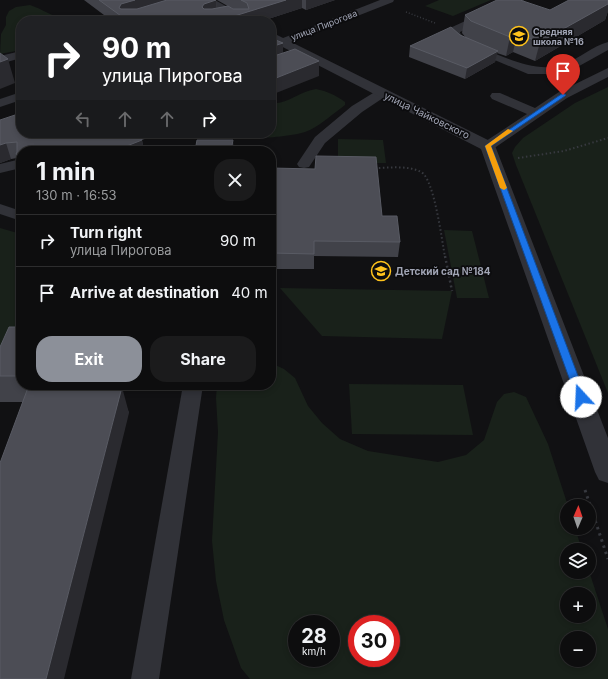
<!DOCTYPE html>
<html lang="en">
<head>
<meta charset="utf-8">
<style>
	body { margin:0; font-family:Inter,sans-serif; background:#1b1b1c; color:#f1f3f6; height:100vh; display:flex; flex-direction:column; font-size:15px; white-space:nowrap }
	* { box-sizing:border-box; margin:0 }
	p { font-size:13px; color:#9a9c9e }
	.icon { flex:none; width:22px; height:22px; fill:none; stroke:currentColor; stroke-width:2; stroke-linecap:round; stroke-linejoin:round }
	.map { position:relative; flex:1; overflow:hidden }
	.drawer { position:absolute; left:16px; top:146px; width:260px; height:244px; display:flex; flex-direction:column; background:#0d0d0e; border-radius:16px; box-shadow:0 2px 6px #0003,0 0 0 1px #2d2d2e }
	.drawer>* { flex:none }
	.top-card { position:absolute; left:16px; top:16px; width:260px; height:122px; border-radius:16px; box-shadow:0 2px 6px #0003,0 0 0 1px #2d2d2e; background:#202124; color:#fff; overflow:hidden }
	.needle { width:26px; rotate:2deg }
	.buttons { position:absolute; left:560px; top:499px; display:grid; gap:8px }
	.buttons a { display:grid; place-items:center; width:36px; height:36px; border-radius:50%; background:#0d0d0e; box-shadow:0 2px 6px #0003,0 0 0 1px #2d2d2e; font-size:20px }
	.speed { position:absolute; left:288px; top:615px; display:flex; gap:8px; font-size:20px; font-weight:700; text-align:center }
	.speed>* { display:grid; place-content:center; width:52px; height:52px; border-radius:50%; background:#0d0d0e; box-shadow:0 2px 6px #0003,0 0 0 1px #2d2d2e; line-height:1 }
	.speed small { font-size:10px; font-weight:400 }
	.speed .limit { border:6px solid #d22; background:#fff; color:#111 }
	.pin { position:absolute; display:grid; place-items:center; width:34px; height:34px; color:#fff; margin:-41px -17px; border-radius:50% 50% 50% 0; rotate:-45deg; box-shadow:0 0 4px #0007 }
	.pin .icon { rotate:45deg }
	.me { position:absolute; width:44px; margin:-22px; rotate:340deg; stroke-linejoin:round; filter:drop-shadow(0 0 3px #0008) }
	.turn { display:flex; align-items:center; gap:14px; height:84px; padding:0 20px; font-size:18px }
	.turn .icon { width:52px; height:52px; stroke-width:2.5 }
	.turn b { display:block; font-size:28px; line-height:34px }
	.lanes { display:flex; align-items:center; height:38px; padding:0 20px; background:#0003; justify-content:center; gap:20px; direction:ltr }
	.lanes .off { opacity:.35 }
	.round { display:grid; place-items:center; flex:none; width:42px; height:42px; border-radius:16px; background:#1b1b1c }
	.headline { display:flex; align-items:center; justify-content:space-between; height:68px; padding:0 20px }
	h1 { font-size:24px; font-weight:700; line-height:30px }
	.primary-button { display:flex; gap:8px; margin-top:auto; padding:8px 20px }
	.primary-button a { flex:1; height:46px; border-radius:16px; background:#8c9099; color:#fff; font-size:16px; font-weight:700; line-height:46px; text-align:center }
	.primary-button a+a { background:#1b1b1c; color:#f1f3f6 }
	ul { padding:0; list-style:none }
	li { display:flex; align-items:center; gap:12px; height:52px; padding:0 20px; border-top:1px solid #2d2d2e }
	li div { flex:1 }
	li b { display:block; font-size:15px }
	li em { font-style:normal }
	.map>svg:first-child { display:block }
</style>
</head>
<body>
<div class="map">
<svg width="608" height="679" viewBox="0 0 608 679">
	<rect width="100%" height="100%" fill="#111113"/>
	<!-- green -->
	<g fill="#19211a" fill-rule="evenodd">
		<polygon points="439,0 491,0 453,16 425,6"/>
		<path d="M 30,5 C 42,9 53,17 65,19 C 89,23 116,11 139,5 L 114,21 L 21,21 L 21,50 L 0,54 L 1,34 L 6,25 L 6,17 L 9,11 L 16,7 Z"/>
		<polygon points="608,87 608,393 516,165 512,153 515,147 523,138 575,103"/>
		<path d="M 316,89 C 327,91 337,96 345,102 L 345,105 C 334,113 322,124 310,130 C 293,138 241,141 225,133 L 271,133 L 271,103 C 287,105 300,91 316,89 Z"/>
		<polygon points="338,139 383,140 386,163 338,163"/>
		<polygon points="0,228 21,234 21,347 0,371"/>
		<polygon points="444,230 472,231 489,298 457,298"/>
		<polygon points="280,288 452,291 442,339 322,336"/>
		<path d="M 271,363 L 284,369 L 295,378 L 308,406 L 322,423 L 340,439 L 368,451 L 438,462 L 466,455 L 484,440 L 497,402 L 504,394 L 514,392 L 526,397 L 548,444 L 568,506 L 567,528 L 575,528 L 582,550 L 567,550 L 567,572 L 589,571 L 608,629 L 608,679 L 250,679 L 241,668 L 224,620 L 216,581 L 212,541 L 218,432 L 216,398 L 217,385 L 271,385 ZM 567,594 L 589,594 L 589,616 L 567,616 ZM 297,624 L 331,624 L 331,658 L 297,658 ZM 357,624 L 391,624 L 391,658 L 357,658 ZM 567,638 L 589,638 L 589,660 L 567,660 Z"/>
		<polygon points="349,384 463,385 473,435 352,434"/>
	</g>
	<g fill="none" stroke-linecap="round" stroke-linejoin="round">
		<!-- path-far3 -->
		<polyline stroke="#37393f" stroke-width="1.5" stroke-dasharray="1 2" stroke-linecap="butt" points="406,12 435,23"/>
		<!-- path-far2 -->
		<g stroke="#37393f" stroke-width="2" stroke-dasharray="1.5 2.5" stroke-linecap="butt">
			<polyline points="518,158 564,151 608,138"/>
			<path d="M 375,168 C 389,168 408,165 421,172 C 434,178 442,241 445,257"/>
		</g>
		<!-- path-far1 -->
		<polyline stroke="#37393f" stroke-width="2.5" stroke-dasharray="2 3" stroke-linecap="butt" points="445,256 452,291"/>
		<!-- path -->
		<polyline stroke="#37393f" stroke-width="3" stroke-dasharray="2.5 4" stroke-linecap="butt" points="585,490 608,559"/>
		<!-- lane -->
		<g fill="#313238" fill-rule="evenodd">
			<polygon points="380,0 394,0 393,2 286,44 278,44 276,42 278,40"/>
			<path d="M 511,0 L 524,0 L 523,2 L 460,32 L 460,33 L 467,41 C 494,52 534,76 564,64 C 579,59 592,46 608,42 L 608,50 L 572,70 L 555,74 L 528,74 L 459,45 L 448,34 L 450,28 Z"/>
			<polygon points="21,51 21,58 0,64 0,56"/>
			<polygon points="608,68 608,77 567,98 493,149 488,150 483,149 481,146 483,143 527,114 492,99 490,96 492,93 500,93 535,108 559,92"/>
			<polygon points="382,89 386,90 388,93 386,96 362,112 325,143 309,167 304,168 299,167 297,164 315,137 352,106 378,90"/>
			<polygon points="21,92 21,100 0,107 0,99"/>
			<polygon points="21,159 21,168 0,173 0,164"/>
			<polygon points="0,204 21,211 21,221 0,214"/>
			<polygon points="183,385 203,385 159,679 131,679"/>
		</g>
		<!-- street -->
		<g fill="#313238" fill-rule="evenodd">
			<polygon points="200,0 215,0 247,18 249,21 234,21 202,3"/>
			<polygon points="271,32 494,143 608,438 608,483 599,480 595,472 481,149 271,41"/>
		</g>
	</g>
	<!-- wall -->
	<g fill="#414249">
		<polygon points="84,0 216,0 217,8 233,9 217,0 335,0 306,10 302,8 262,21 112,21"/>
		<polygon points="608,0 608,11 605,20 535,61 513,52 506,56 497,53 495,62 465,79 409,57 410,46 460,35 466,38 462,33 465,15 550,10"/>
		<polygon points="0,120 21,133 160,133 142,140 144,151 21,151 21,170 17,158 11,159 0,163"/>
		<polygon points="271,168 382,216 400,242 398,257 314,256 314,269 271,269"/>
		<polygon points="21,327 21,385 119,385 119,387 129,413 23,402 0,402 0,347"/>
	</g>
	<!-- shaded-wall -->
	<g fill="#2a2a2f">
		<polygon points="135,0 180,0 124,18 119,8 121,4"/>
		<polygon points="216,0 217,13 206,18 202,7 204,4"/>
		<polygon points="286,0 302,0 302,8 262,21 229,21 228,18"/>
		<polygon points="306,0 335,0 306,10"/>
		<polygon points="608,4 608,11 605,20 535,61 540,42"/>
		<polygon points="517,34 513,52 506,56 510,37"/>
		<polygon points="283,43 283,57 271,62 271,47"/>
		<polygon points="498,51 495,62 465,79 467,68"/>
		<polygon points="8,59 15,83 0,89 0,62"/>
		<polygon points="319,61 319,76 271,95 271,80"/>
		<polygon points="49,133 92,133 54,147 47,136"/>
		<polygon points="117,133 160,133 114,151 103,138"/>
		<polygon points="142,140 144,151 114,151"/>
		<polygon points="233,140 234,151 231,151"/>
		<polygon points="6,143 11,159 0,163 0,145"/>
		<polygon points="104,385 119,385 112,412 104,386"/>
		<polygon points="122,387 129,413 64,679 46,679"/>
	</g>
	<!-- building -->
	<g fill="#4c4d55" stroke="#595b64">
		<polygon points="99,0 135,0 121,4 119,8 121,9 137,9 167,0 216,0 204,4 202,7 204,9 212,9 228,6 233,9 249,9 247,3 241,0 286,0 228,18 236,21 128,21"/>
		<polygon points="497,0 520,0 550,10 569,0 608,0 608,4 540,42 517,34 510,37 471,21 465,15"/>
		<polygon points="451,27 460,35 498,51 467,68 410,46"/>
		<polygon points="271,38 283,43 271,47"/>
		<polygon points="295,49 319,61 271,80 271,57"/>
		<polygon points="0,53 8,59 0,62"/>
		<polygon points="21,113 21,133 49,133 47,136 49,137 69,137 81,133 117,133 103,138 142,139 142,140 114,151 21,151 21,160 16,154 17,152 17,142 6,143 0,145 0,120"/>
		<polygon points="197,140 233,140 231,151 195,151"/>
		<polygon points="316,156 376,157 382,216 397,216 400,242 314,241 314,254 271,253 271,168 315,169"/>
		<polygon points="9,327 21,327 21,376 0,376 0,347"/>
		<polygon points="29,385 104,385 104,386 122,387 46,679 0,679 0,463"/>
	</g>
	<!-- route -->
	<polygon fill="#1a73e8" stroke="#114b97" points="563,93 566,95 565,96 491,146 586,397 584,400 577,400 576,397 485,146"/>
	<!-- slow -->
	<polygon fill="#f59e0b" points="508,129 513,131 491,146 507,188 504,190 500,188 485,146"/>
	<!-- icons -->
	<defs>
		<g id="school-ring" transform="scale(1)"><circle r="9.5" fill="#0c0c0e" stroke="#ffc31c" stroke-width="1.5"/><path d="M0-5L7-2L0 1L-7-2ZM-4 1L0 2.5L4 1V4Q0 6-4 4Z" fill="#ffc31c"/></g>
	</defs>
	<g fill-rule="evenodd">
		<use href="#school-ring" x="519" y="36"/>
		<use href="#school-ring" x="381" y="271"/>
	</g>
	<g text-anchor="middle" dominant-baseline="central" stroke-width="3.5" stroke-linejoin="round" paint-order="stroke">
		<!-- far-street labels -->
		<g font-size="9" fill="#a1a5b5" stroke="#0c0c0e">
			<text transform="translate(324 25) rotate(-21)">улица Пирогова</text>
		</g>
		<!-- far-poi labels -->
		<g font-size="9" font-weight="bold" fill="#a1a5b5" stroke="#0c0c0e" text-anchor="start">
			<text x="533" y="31">Средняя<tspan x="533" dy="10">школа №16</tspan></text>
		</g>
		<!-- street labels -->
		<g font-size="10" fill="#a1a5b5" stroke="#0c0c0e">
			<text transform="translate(427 115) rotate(26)">улица Чайковского</text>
		</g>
		<!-- poi labels -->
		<g font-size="10" font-weight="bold" fill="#a1a5b5" stroke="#0c0c0e" text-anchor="start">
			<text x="395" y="271">Детский сад №184</text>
		</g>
	</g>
</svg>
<div class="buttons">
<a><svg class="needle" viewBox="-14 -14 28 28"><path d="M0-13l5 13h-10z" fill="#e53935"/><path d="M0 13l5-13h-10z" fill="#9a9c9e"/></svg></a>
<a><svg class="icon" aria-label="layers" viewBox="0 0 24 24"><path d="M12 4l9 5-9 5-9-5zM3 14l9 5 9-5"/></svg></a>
<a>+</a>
<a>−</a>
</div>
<div class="speed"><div>28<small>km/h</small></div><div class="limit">30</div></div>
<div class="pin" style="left:563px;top:95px;background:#d93025"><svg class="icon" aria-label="arrive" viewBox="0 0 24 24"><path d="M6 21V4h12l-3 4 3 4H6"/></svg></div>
<svg class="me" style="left:581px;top:397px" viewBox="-20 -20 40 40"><circle r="19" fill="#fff"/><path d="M0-13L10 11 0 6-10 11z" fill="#1a73e8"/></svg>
<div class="top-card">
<div class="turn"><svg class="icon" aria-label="right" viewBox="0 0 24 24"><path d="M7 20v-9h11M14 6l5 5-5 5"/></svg><div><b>90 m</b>улица Пирогова</div></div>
<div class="lanes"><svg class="icon off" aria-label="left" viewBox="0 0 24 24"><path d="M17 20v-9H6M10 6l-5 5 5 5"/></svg><svg class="icon off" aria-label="ahead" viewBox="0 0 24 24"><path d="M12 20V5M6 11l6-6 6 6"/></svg><svg class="icon off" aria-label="ahead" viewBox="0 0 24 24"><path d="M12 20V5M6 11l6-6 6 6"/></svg><svg class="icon" aria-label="right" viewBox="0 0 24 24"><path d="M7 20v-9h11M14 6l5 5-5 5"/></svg></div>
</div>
<section class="drawer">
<div class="headline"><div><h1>1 min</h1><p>130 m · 16:53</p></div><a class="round"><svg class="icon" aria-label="close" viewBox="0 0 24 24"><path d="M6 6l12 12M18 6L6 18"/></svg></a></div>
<ul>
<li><svg class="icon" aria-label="right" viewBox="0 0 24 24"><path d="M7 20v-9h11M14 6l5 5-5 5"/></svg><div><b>Turn right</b><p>улица Пирогова</p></div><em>90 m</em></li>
<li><svg class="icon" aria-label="arrive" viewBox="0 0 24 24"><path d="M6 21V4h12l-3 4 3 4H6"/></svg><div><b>Arrive at destination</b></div><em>40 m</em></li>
</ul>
<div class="primary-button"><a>Exit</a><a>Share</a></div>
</section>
</div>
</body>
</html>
